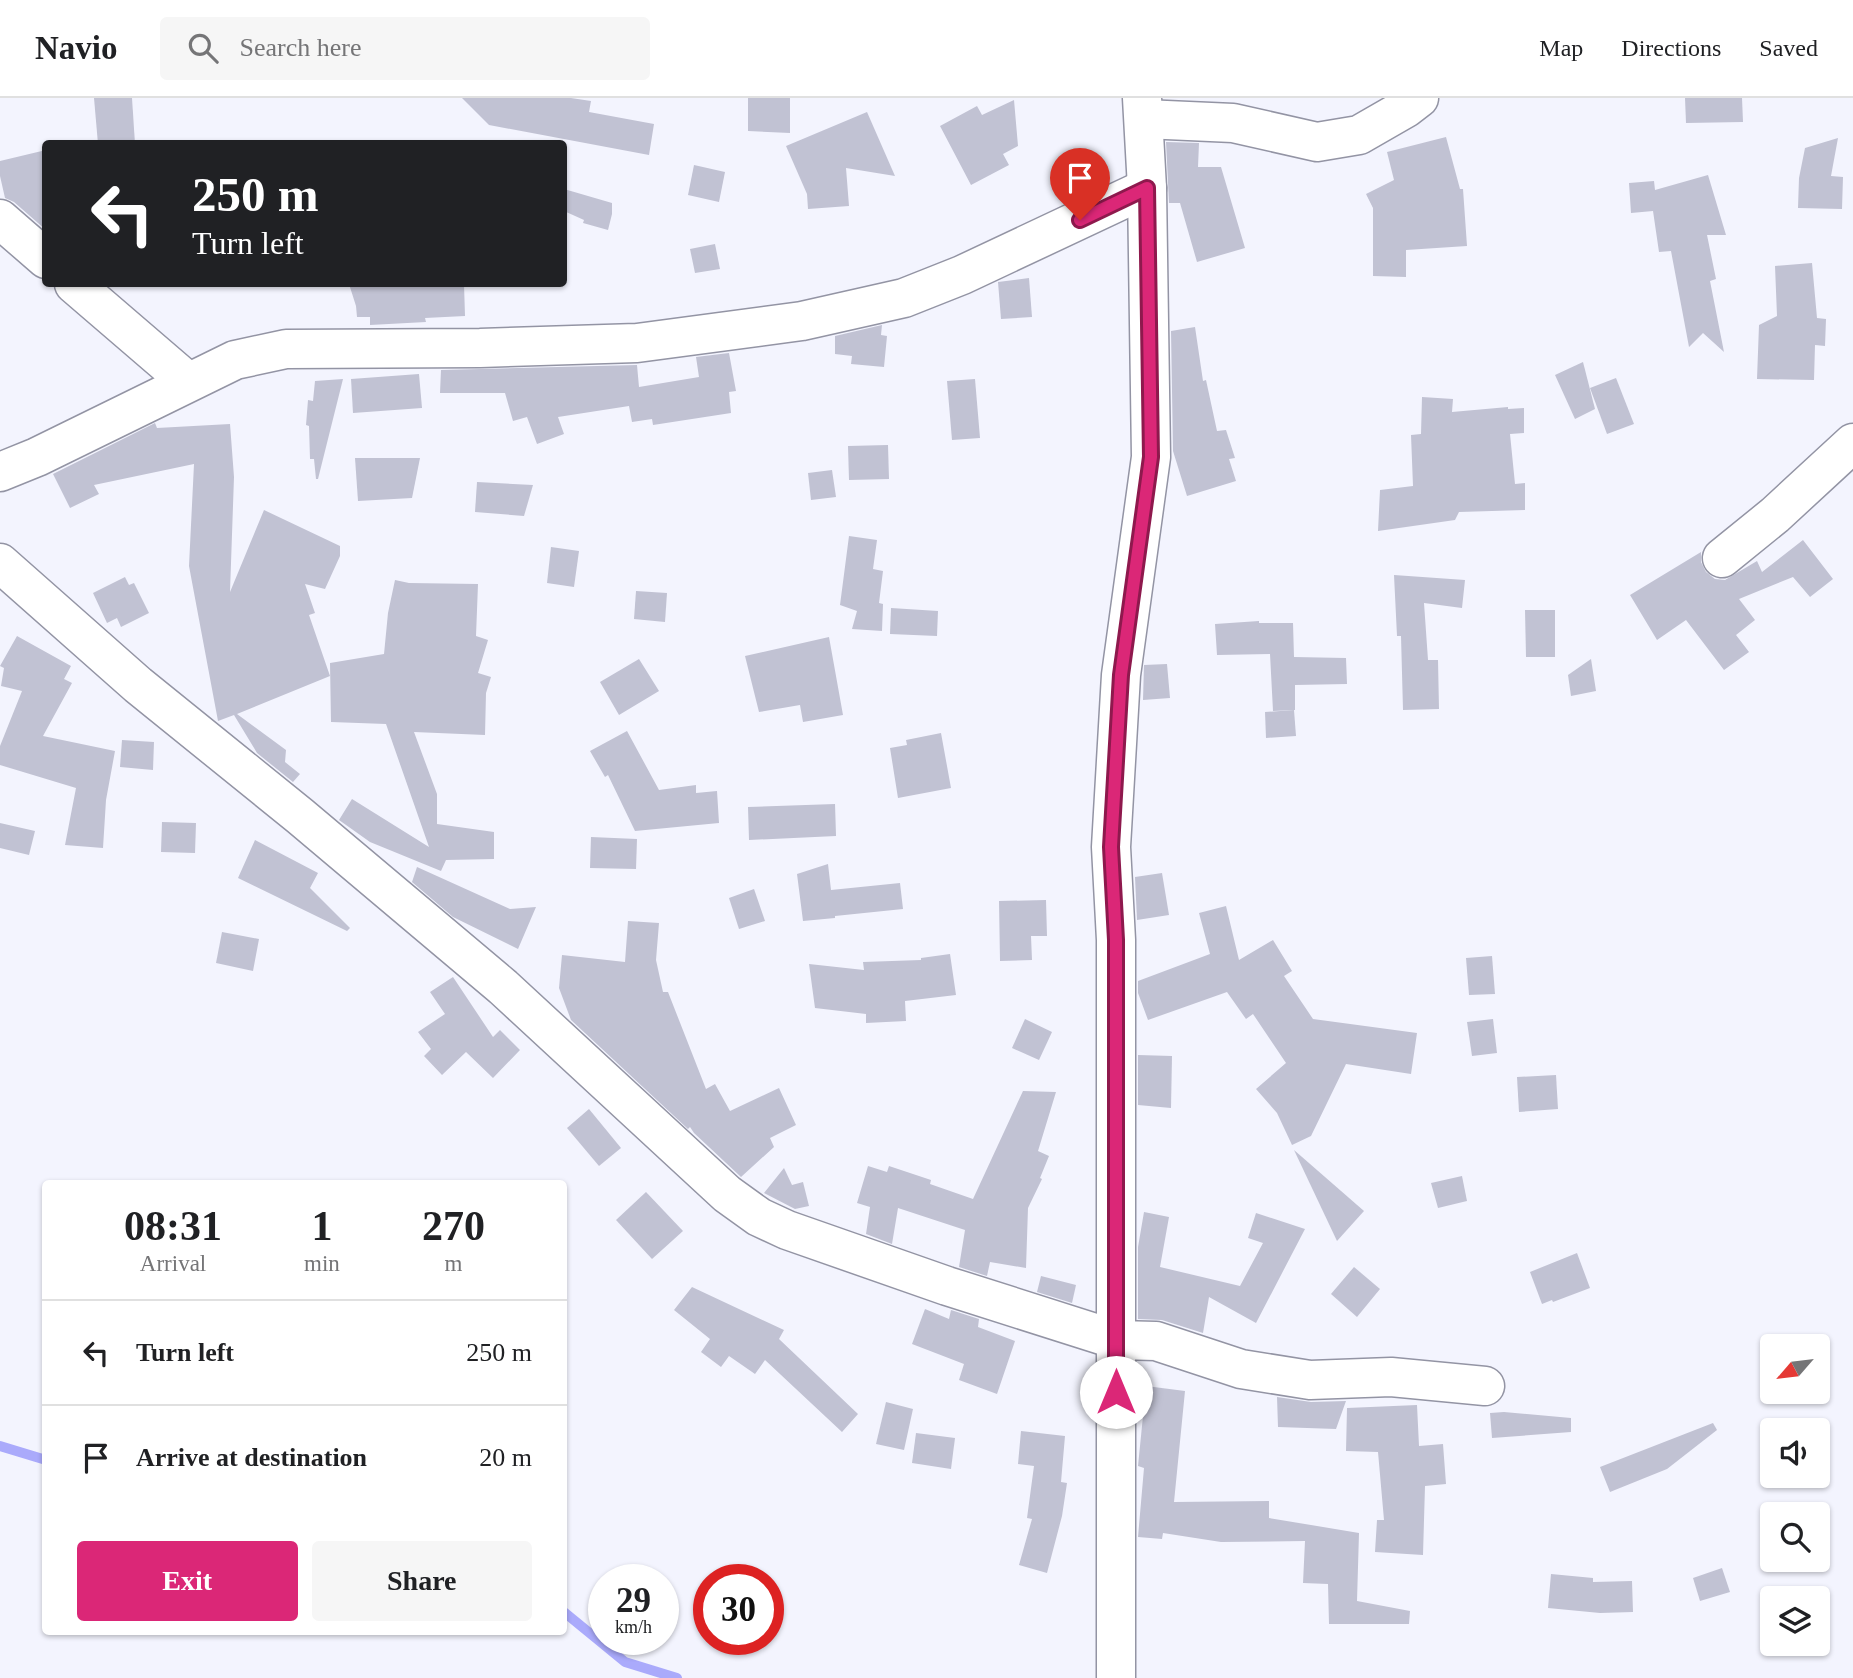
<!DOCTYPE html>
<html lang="en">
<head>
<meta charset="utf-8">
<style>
	body { margin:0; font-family:"Times New Roman",serif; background:#f6f6f6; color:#202124; height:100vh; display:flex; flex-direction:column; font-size:26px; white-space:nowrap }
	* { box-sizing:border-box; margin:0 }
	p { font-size:23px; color:#757577 }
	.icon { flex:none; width:38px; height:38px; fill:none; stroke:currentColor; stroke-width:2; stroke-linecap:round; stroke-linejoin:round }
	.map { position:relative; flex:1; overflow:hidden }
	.side { position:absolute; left:42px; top:1082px; width:525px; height:455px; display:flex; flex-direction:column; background:#fff; border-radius:7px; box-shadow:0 2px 5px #0004 }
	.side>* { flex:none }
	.top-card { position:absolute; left:42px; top:42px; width:525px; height:147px; border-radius:7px; box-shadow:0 2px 5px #0004; background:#202124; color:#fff; overflow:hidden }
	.needle { width:46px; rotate:242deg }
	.buttons { position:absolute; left:1760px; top:1236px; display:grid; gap:14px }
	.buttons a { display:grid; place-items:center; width:70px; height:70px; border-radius:7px; background:#fff; box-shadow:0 2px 5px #0004; font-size:35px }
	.speed { position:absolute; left:588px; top:1466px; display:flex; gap:14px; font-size:35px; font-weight:700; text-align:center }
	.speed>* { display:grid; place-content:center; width:91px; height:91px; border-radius:50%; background:#fff; box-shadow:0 2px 5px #0004; line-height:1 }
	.speed small { font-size:18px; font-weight:400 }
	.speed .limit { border:10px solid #d22; background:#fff; color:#111 }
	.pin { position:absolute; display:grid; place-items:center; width:60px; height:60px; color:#fff; margin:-72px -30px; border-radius:50% 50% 50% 0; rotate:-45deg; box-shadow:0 0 7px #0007 }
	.pin .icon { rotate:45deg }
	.me { position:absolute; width:77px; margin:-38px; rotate:0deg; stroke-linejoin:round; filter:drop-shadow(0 0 5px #0008) }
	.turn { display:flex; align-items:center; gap:24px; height:147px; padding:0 35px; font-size:32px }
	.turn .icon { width:91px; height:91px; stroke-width:2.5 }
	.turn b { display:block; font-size:49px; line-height:60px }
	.eta { display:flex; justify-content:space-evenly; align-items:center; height:119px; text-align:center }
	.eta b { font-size:42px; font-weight:700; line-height:49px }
	.button { display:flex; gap:14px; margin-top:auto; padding:14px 35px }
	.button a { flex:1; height:80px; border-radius:7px; background:#db2777; color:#fff; font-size:28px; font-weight:700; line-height:80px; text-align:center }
	.button a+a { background:#f6f6f6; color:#202124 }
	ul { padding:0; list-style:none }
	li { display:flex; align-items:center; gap:21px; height:105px; padding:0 35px; border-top:2px solid #e0e0e0 }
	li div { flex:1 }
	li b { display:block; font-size:26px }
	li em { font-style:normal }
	header { display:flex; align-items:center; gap:42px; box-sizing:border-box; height:98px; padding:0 35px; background:#fff; border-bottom:2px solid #e0e0e0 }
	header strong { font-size:33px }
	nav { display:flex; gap:38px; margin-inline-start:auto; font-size:24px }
	.search { width:490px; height:63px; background:#f6f6f6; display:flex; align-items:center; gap:18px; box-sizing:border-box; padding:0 24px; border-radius:7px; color:#757577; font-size:26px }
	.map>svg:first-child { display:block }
</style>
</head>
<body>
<header>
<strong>Navio</strong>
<div class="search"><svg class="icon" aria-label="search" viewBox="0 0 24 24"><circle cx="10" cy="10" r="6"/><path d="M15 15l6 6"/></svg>Search here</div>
<nav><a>Map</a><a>Directions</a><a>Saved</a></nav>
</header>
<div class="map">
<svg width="1853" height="1580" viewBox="0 0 1853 1580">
	<rect width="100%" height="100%" fill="#f3f4fe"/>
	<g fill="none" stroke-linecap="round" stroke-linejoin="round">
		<!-- stream -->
		<g stroke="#aaaafb" stroke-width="10">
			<polyline points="0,1348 46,1362"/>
			<polyline points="564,1514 625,1564 677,1580"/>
		</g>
	</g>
	<!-- building -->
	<g fill="#c1c2d3">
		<polygon points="94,0 132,0 135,46 98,46"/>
		<polygon points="462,0 571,0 591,3 589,14 654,26 649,57 489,27"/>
		<polygon points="748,0 790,0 790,35 748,33"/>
		<polygon points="1685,0 1742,0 1743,24 1686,25"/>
		<polygon points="1014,2 1018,48 1003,56 1009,67 971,87 940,28 977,8 982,17"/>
		<polygon points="867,14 895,78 846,70 849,108 808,111 807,96 786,48"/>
		<polygon points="1446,39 1460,91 1463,91 1467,148 1406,152 1406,179 1373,178 1373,110 1366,96 1394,82 1387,54"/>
		<polygon points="1838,40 1831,78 1843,79 1842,111 1798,110 1799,80 1805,50"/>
		<polygon points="1166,44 1199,45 1198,69 1221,69 1245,150 1197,164 1180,105 1169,105"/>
		<polygon points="46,52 46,132 14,104 5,100 0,78 0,63"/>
		<polygon points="694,67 725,74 719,104 688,97"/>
		<polygon points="1708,77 1726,137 1707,137 1716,181 1710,183 1724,254 1703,235 1689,249 1671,153 1659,154 1653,113 1631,115 1629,85 1654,83 1655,92"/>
		<polygon points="564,91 612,105 612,116 608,132 583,125 584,122 564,113"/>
		<polygon points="715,146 720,171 695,175 690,151"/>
		<polygon points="1812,165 1817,220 1826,221 1825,248 1815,247 1814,282 1757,281 1759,227 1777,218 1775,168"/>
		<polygon points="1029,180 1032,219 1001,221 998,184"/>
		<polygon points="349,186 464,186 465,218 425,220 426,224 370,227 370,219 357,219 356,208"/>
		<polygon points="882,227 881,237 887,238 884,269 851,266 852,258 835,256 835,238"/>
		<polygon points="1195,229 1203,283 1206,282 1217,333 1226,332 1235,360 1229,361 1236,383 1187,398 1173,353 1171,233"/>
		<polygon points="729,255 736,293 729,294 731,315 653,327 652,321 632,324 629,308 558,319 564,336 537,346 527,319 513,323 505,295 440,295 441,272 637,267 639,289 699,279 696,259"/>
		<polygon points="1583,264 1595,311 1575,321 1555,277"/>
		<polygon points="419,276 422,310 353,315 351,281"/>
		<polygon points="1616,280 1634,326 1607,336 1590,290"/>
		<polygon points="343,281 318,381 316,381 314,361 310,361 309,328 306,327 308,302 313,303 315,283"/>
		<polygon points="975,281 980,340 952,342 947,283"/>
		<polygon points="1422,299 1453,301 1452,314 1508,309 1508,311 1524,310 1524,335 1510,336 1515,386 1525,385 1525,412 1459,414 1455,422 1378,433 1380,392 1413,388 1411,337 1421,336"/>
		<polygon points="155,325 157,330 230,326 234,379 230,494 264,412 340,448 340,458 325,491 305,486 315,515 309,517 330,578 237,616 286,652 285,664 300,676 293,684 257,655 234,617 218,623 189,468 194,366 94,387 99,396 70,410 53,376"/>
		<polygon points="888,347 889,381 849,382 848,348"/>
		<polygon points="355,360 420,360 412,400 358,403"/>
		<polygon points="832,372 836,399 811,402 808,375"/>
		<polygon points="477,384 533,387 524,418 475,414"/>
		<polygon points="849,438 877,442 873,471 883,473 879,505 883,506 882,533 852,531 857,513 840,507"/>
		<polygon points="1803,442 1833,481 1810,499 1793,479 1739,501 1755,522 1736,537 1749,554 1724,572 1686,522 1657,542 1630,497 1701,454 1701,464 1706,474 1715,481 1725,482 1757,463 1762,474"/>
		<polygon points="551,449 579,453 574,489 547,485"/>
		<polygon points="1394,477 1465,482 1462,510 1424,505 1428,562 1438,562 1439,611 1403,612 1401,538 1397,538"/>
		<polygon points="125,479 129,487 134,485 149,515 121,529 117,520 107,525 93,495"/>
		<polygon points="395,482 409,485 478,486 476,538 488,542 478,575 491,579 486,595 485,637 414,634 437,696 437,726 494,734 494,761 446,762 441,773 370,744 339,722 352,701 429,749 386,626 331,624 330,565 384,556 388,515"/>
		<polygon points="636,493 667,495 665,524 634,521"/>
		<polygon points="891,510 938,513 937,538 890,536"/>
		<polygon points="1525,512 1555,512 1555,559 1526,559"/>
		<polygon points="1259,523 1259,525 1293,525 1294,559 1346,560 1347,586 1295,587 1295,612 1273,613 1270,556 1217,557 1215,526"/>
		<polygon points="17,538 71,568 64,581 72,585 43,638 115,653 106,702 103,750 65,747 76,690 0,667 0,648 22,593 1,588 4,570 0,568"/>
		<polygon points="829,539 843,617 803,624 800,607 759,614 745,558"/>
		<polygon points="639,561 659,593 619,617 600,584"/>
		<polygon points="1591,561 1596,593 1571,598 1568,577"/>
		<polygon points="1167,566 1170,600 1143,602 1144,567"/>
		<polygon points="1294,612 1296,638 1266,640 1265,614"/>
		<polygon points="627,633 659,692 696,687 696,695 717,693 719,725 635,733 608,677 605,679 590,653"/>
		<polygon points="941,635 951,690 898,700 890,650 907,647 906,642"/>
		<polygon points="122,642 154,644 153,672 120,669"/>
		<polygon points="835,706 836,738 749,742 748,709"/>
		<polygon points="162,724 196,725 195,755 161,754"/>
		<polygon points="0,725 35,733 29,757 0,750"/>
		<polygon points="591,739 637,741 636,771 590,770"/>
		<polygon points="255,742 318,775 310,790 350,830 347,833 238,780"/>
		<polygon points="828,766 831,792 900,785 903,811 835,818 835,820 803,823 797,776"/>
		<polygon points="417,769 510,811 536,809 518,851 453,819 412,784"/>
		<polygon points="1162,775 1169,817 1137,822 1135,779"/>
		<polygon points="754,791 765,823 739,831 729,800"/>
		<polygon points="1046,802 1047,838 1031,838 1032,862 1000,863 999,803"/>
		<polygon points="1226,808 1239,862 1273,842 1292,873 1284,878 1313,921 1417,935 1411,976 1346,966 1311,1038 1292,1047 1277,1015 1256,991 1286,965 1253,916 1246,921 1227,894 1148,922 1138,895 1138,883 1210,856 1199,815"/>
		<polygon points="628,823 659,825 656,862 663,894 668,894 706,991 715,986 730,1013 779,990 796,1027 770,1040 774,1049 741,1079 694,1035 690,1029 688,1031 571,922 559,890 562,857 625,864"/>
		<polygon points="222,834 259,841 253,873 216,865"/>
		<polygon points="950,856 956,897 905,903 906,923 866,925 866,916 815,910 809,866 864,872 863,864 921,862 921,860"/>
		<polygon points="1492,858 1495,896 1469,897 1466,860"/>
		<polygon points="453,879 493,939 500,932 520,952 493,980 466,954 442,977 424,958 431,951 418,934 445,916 430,894"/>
		<polygon points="1025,921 1052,934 1039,962 1012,950"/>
		<polygon points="1493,921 1497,955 1472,958 1467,924"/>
		<polygon points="1138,957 1172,958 1171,1010 1138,1007"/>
		<polygon points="1556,977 1558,1011 1519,1014 1517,979"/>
		<polygon points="1023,993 1056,994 1038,1053 1049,1058 1040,1080 1042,1081 1028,1110 1026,1170 990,1164 987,1178 959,1169 965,1132 898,1110 892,1146 866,1136 870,1109 857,1105 868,1068 887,1074 889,1068 931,1082 930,1086 973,1101"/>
		<polygon points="589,1011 621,1050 599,1068 567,1030"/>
		<polygon points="1294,1052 1364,1113 1337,1143"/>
		<polygon points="784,1070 792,1087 803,1084 809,1108 795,1111 764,1095"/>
		<polygon points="1462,1078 1467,1103 1438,1110 1431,1085"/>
		<polygon points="646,1094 683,1133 652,1161 616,1122"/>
		<polygon points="1144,1114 1169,1119 1160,1169 1240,1188 1263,1145 1248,1140 1256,1115 1305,1131 1256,1225 1209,1199 1203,1235 1162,1222 1138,1221 1138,1149"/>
		<polygon points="1577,1155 1590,1190 1553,1204 1552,1202 1542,1206 1530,1174"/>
		<polygon points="1354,1169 1380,1191 1357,1219 1331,1196"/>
		<polygon points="1041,1178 1076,1187 1072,1205 1037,1194"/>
		<polygon points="692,1189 784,1232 779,1241 858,1316 842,1334 765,1262 755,1276 729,1258 721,1269 701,1254 710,1241 674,1212"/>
		<polygon points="925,1211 949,1221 951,1212 979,1221 978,1229 1015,1243 997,1296 959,1282 964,1266 912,1246"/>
		<polygon points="1146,1288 1185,1293 1174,1404 1269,1403 1269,1420 1359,1435 1357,1503 1410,1513 1409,1526 1329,1526 1328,1486 1303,1485 1305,1443 1221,1444 1163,1435 1162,1441 1138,1439 1144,1370 1138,1368"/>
		<polygon points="1277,1299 1311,1304 1346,1303 1336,1331 1278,1329"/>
		<polygon points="886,1304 913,1311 904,1352 876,1346"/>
		<polygon points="1417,1307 1419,1348 1443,1346 1446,1386 1425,1388 1423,1457 1375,1454 1377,1422 1384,1422 1378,1354 1346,1353 1347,1310"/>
		<polygon points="1504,1314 1571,1320 1571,1334 1492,1340 1490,1315"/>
		<polygon points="1713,1325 1717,1332 1667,1371 1610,1394 1600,1369"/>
		<polygon points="1021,1333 1065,1338 1061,1384 1067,1385 1062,1418 1047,1475 1019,1467 1032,1421 1027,1420 1034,1368 1018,1366"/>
		<polygon points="916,1335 955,1340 951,1371 912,1365"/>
		<polygon points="1722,1470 1730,1494 1700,1503 1693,1480"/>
		<polygon points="1551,1476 1593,1480 1593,1484 1632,1483 1633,1514 1600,1515 1548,1510"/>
	</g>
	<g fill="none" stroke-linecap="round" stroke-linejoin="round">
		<!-- minor casing -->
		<g stroke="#9394a4" stroke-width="41">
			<g id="minor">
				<polyline points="1144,21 1233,25 1317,44 1359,37 1406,10 1419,0"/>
				<polyline points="0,121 46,161"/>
				<polyline points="74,186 188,284"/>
				<polyline points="0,374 37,359 235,262 286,251 480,250 637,245 802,223 904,200 962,177 1147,90"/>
				<polyline points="1722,460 1775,417 1853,345"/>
				<polyline points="0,465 138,587 300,718 503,889 727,1096 759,1119 787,1132 947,1188 1117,1242 1156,1243 1241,1271 1310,1282 1391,1279 1485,1288"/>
				<polyline points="1116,1580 1116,842 1111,749 1121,577 1151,359 1147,90 1142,0"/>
			</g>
		</g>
		<!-- minor -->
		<use href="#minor" stroke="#fff" stroke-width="38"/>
	</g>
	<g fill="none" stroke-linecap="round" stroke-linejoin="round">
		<!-- route casing -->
		<g stroke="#8e194d" stroke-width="18">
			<polyline id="route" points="1080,122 1147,90 1151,359 1121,577 1111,749 1116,842 1116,1294"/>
		</g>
		<!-- route -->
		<use href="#route" stroke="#db2777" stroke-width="12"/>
	</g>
</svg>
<div class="buttons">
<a><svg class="needle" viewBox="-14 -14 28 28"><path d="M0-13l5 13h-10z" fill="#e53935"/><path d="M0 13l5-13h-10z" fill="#757577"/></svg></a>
<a><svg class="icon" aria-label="sound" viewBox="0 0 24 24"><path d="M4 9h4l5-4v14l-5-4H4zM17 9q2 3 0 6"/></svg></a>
<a><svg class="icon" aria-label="search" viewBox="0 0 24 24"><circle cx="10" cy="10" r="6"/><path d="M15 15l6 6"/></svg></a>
<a><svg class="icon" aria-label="layers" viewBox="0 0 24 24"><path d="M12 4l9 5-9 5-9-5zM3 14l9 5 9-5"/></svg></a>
</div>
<div class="speed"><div>29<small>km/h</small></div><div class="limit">30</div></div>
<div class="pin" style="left:1080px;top:122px;background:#d93025"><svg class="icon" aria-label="arrive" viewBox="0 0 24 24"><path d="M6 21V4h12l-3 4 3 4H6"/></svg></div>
<svg class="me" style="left:1116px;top:1294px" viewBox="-20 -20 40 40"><circle r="19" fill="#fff"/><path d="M0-13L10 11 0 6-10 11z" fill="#db2777"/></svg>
<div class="top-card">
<div class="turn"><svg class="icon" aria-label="left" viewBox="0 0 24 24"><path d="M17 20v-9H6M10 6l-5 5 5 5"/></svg><div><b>250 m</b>Turn left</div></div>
</div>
<section class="side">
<div class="eta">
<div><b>08:31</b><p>Arrival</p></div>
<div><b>1</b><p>min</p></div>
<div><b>270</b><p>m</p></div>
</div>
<ul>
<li><svg class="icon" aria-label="left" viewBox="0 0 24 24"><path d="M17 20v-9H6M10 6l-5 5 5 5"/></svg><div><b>Turn left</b></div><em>250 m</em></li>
<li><svg class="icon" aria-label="arrive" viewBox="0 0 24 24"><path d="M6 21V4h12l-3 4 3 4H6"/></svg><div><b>Arrive at destination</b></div><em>20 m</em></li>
</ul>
<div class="button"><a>Exit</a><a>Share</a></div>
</section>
</div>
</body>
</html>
